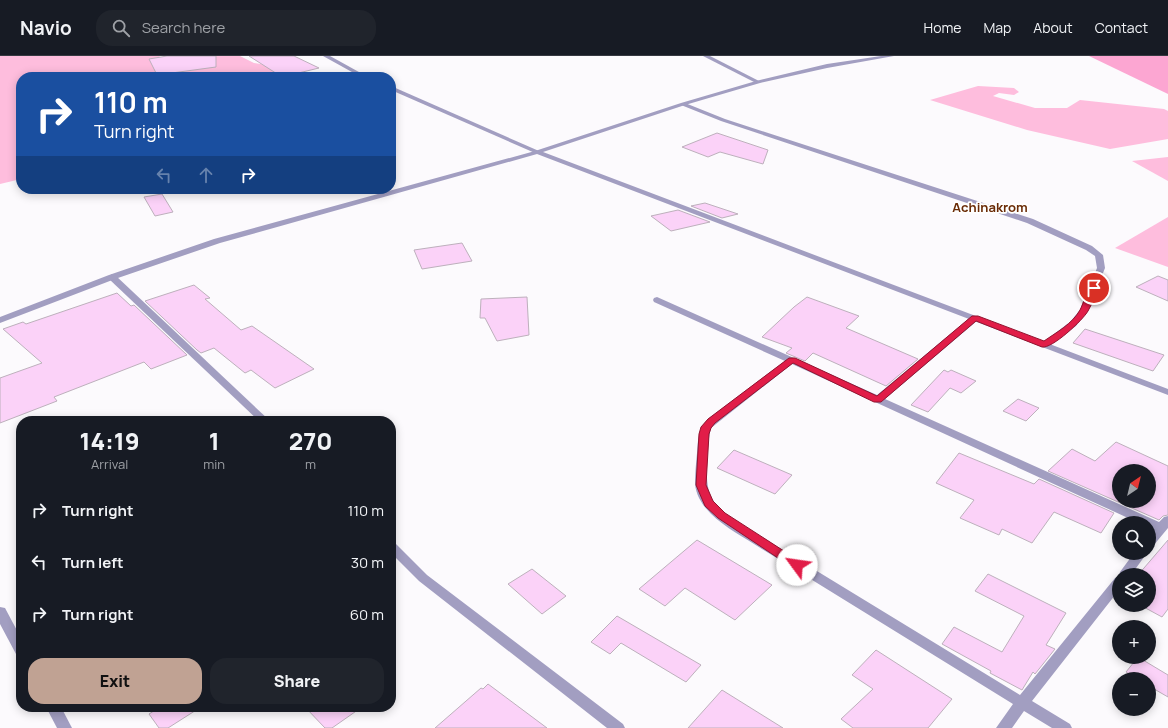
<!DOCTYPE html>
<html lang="en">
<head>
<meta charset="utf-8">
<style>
	body { margin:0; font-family:Manrope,sans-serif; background:#20242c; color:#f1f3f6; height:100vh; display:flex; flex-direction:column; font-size:15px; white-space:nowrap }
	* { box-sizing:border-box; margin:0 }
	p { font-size:13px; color:#9ea1a6 }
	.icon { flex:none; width:22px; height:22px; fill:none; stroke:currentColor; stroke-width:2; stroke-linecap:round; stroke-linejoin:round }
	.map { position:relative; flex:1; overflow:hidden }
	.drawer { position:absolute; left:16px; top:360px; width:380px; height:296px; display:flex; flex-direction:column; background:#171b24; border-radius:16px; box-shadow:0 2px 10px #0003 }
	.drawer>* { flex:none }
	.guide { position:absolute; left:16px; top:16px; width:380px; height:122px; border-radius:16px; box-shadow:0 2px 10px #0003; background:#1a4fa0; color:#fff; overflow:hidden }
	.needle { width:26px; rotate:35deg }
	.fabs { position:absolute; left:1112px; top:408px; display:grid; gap:8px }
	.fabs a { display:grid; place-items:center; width:44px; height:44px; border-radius:50%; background:#171b24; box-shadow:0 2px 10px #0003; font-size:20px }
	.pin { position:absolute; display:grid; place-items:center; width:34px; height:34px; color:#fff; margin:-17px; border:2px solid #fff; border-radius:50%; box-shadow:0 1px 4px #0007 }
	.me { position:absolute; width:44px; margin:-22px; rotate:301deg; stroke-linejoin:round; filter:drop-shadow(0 0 3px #0008) }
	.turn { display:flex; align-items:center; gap:14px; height:84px; padding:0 12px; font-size:18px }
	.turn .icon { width:52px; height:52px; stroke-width:2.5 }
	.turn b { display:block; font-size:28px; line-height:34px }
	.lanes { display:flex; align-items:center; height:38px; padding:0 12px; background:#0003; justify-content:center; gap:20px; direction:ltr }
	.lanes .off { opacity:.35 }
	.eta { display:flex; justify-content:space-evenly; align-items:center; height:68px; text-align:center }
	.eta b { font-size:24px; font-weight:800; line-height:28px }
	.cta { display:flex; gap:8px; margin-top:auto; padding:8px 12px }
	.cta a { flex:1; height:46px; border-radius:16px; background:#c0a293; color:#111; font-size:16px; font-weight:800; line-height:46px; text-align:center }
	.cta a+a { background:#20242c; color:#f1f3f6 }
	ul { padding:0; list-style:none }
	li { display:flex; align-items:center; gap:12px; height:52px; padding:0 12px }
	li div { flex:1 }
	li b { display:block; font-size:15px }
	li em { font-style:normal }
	header { display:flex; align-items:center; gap:24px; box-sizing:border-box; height:56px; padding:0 20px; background:#171b24; border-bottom:1px solid #363941 }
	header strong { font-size:19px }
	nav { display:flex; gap:22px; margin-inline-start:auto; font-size:14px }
	.search { width:280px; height:36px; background:#20242c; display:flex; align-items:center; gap:10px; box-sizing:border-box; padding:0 14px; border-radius:16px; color:#9ea1a6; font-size:15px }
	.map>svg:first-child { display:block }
</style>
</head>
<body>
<header>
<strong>Navio</strong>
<div class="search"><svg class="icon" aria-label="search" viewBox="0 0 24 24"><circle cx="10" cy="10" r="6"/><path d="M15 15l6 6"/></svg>Search here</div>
<nav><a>Home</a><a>Map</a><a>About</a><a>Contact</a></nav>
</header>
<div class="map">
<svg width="1168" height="672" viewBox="0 0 1168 672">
	<rect width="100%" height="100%" fill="#fcfafd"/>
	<!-- green -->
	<g fill="#febddd">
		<polygon points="0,0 159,0 163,3 177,0 240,0 254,7 274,10 292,21 21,21 21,123 0,128"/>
		<polygon points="978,30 1014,32 1019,36 1014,39 999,37 993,40 1035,52 1067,52 1080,44 1164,53 1168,55 1168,83 1110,93 1027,74 930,44"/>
		<polygon points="1168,101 1168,125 1132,105"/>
		<polygon points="1168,161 1168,211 1115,192"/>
	</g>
	<!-- forest -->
	<polygon fill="#fca6d2" points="1089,0 1168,0 1168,38"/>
	<!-- building -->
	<g fill="#fbd2f8" stroke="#bdb0bc" fill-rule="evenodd">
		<polygon points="167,0 216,0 216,11 157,19 149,3"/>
		<polygon points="249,0 294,0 319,12 282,21"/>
		<polygon points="717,77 768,94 763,108 720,96 708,101 682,91"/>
		<polygon points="162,138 173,156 155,160 144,141"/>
		<polygon points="705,147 738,158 722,162 691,150"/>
		<polygon points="678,154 710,166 671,175 651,160"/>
		<polygon points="462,187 472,205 422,213 414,194"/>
		<polygon points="1158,220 1168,224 1168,245 1136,231"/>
		<polygon points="194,229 210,242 205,243 241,274 252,270 314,313 275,332 251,314 245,317 214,292 201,297 197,294 145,245"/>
		<polygon points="117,237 131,250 134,249 187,299 151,313 144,306 54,341 57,345 0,367 0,322 42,307 3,273 23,266 26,268"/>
		<polygon points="527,241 529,279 497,285 485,262 480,262 481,243"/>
		<polygon points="807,241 859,260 846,272 918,303 886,330 813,297 805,305 800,303 786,297 792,292 762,281 794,251"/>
		<polygon points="1085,273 1164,299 1153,315 1073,287"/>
		<polygon points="944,314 948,316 951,314 976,325 961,337 950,332 928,356 911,349"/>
		<polygon points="1018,343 1039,352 1026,365 1003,355"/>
		<path d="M 1116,386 L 1168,410 L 1168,459 L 1163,460 L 1159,464 L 1048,415 L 1072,393 L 1095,405 ZM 1119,415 L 1149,415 L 1149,445 L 1119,445 Z"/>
		<polygon points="734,394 792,419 775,438 717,412"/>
		<polygon points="959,397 1034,428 1039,423 1114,457 1101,477 1054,456 1032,487 1002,473 999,479 960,462 974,444 936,427"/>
		<polygon points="697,484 772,529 735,564 685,532 665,550 639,533"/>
		<polygon points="1168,484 1168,553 1162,561 1140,549 1149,549 1149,519 1138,519"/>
		<polygon points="532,513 566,540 542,558 508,528"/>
		<polygon points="988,518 1066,557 1046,589 1055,593 1035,618 1033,616 1022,634 990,617 991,615 942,588 954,571 1002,596 1024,560 975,535"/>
		<polygon points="617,560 701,609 686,626 621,587 610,598 591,586"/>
		<polygon points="876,594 952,643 928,672 853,672 841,663 873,633 852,619"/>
		<polygon points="1138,601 1168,619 1168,641 1149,630 1149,623 1137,623 1126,616"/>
		<polygon points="488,628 547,672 435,672 481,632 483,633"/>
		<polygon points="722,634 783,672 688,672"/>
		<polygon points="160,651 201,651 168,672 159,672 149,658"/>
		<polygon points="305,651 362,651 332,672 325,672"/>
	</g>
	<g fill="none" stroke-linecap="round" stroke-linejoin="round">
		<!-- minor -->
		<g fill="#a29ec1" fill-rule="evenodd">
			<polygon points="323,0 330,0 368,21 361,21"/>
			<polygon points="703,0 710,0 761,26 756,27"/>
			<polygon points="391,30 539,95 540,96 535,97 391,34"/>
			<polygon points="681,47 685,47 725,63 1033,163 1092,190 1103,199 1105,212 1088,255 1076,270 1048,291 1042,291 1040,289 1042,287 1070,266 1080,254 1097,212 1095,200 1086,194 1027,167 721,65 681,49"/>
			<polygon points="112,218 115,219 270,365 259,365 109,223 108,221"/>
			<path d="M 657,241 L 877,339 L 972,260 L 978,260 L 979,262 L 978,264 L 885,343 L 1159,466 L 1164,461 L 1168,460 L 1168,472 L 1153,490 L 1149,491 L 1149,479 L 1154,473 L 1149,471 L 1149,467 L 1139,467 L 792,308 L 711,372 C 708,383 708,395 707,406 C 705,445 715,451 745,471 L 1020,639 L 1115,522 L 1119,520 L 1120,516 L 1134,497 L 1147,497 L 1131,519 L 1119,519 L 1119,534 L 1032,645 L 1070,668 L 1072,672 L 1052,672 L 1024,655 L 1012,672 L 996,672 L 1013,648 L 754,488 C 732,474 698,457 695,428 C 695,418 696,407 697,397 C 698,383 698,373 708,363 L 785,305 L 654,246 L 653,244 L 654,242 Z"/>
			<polygon points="391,486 395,487 427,519 623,668 625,672 607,672 419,525 391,497"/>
			<polygon points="0,551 5,552 21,582 21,599 16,598 0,568"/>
			<polygon points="46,651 61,651 72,672 57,672"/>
		</g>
		<!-- tertiary -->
		<polygon fill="#a29ec1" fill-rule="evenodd" points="881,0 894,0 827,12 760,27 685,49 543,96 1168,333 1168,339 537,98 220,187 115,223 0,267 0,261 109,219 214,183 535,95 681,47 756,25 827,8"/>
	</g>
	<!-- route -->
	<path fill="#e11d48" stroke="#92132f" d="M 1094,230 L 1098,232 C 1095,240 1092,248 1088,255 C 1083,264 1052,293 1042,291 L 976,265 L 881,346 L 874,346 L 793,307 L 715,367 L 711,372 L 709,378 L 706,429 L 713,445 L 725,457 L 801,506 L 803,509 L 801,512 L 797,513 L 793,512 L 718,462 L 705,450 L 696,429 L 699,378 L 701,371 L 708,363 L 789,302 L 795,302 L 877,340 L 972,260 L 978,260 L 1044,285 C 1057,276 1072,268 1080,254 C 1084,247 1086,232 1094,230 Z"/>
	<g text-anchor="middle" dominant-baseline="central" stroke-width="3.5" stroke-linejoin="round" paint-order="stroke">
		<!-- far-quarter labels -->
		<g font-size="13" font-weight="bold" fill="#6a2b06" stroke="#fff">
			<text x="990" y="151">Achinakrom</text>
		</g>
	</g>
</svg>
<div class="fabs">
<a><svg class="needle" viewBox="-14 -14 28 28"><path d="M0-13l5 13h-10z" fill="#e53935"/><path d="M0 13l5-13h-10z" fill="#9ea1a6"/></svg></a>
<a><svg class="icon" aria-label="search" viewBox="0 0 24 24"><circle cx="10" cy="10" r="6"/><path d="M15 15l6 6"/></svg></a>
<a><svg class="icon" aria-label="layers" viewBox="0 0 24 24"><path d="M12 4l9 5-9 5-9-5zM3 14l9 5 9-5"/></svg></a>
<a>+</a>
<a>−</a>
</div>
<div class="pin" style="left:1094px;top:232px;background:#d93025"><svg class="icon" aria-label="arrive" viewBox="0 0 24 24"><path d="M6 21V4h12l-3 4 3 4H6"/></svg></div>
<svg class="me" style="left:797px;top:509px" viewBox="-20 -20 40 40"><circle r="19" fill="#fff"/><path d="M0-13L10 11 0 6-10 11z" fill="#e11d48"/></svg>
<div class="guide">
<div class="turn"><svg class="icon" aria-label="right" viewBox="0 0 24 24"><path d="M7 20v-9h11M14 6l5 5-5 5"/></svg><div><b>110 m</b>Turn right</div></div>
<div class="lanes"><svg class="icon off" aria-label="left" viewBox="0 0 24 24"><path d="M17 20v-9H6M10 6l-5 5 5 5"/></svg><svg class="icon off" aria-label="ahead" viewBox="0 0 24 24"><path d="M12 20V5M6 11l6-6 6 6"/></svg><svg class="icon" aria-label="right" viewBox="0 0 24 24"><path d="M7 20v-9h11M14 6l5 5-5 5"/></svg></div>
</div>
<section class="drawer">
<div class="eta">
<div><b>14:19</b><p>Arrival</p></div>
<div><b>1</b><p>min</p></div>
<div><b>270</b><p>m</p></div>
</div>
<ul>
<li><svg class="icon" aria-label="right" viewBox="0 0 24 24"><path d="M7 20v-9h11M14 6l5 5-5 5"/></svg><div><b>Turn right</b></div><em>110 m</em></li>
<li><svg class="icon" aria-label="left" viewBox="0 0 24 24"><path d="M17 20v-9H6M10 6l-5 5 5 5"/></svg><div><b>Turn left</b></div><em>30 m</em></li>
<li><svg class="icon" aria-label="right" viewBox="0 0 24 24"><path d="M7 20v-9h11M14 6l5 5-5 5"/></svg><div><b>Turn right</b></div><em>60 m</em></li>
</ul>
<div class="cta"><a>Exit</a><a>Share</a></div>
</section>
</div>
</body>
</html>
